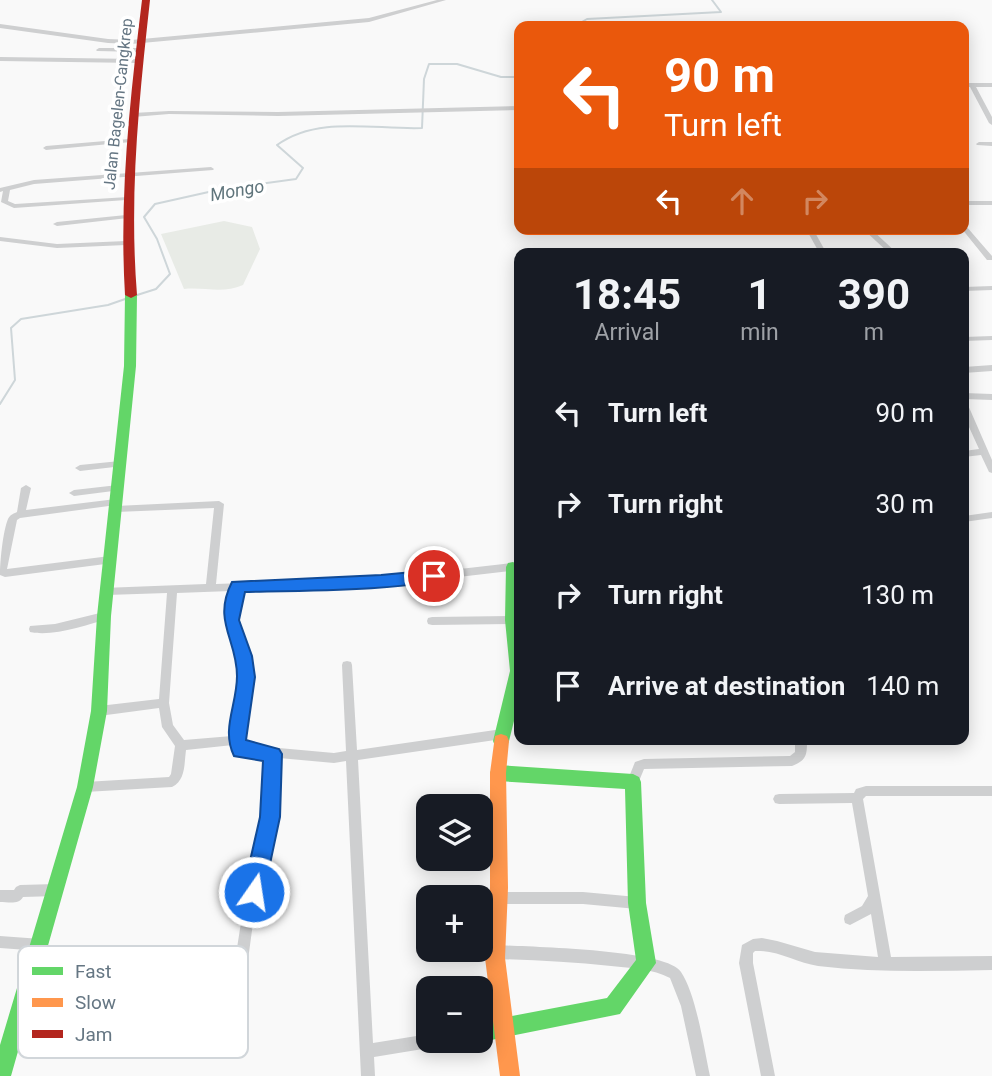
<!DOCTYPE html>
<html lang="en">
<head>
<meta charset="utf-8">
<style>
	body { margin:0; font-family:Roboto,sans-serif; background:#20242c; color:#f1f3f6; height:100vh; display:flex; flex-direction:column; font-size:26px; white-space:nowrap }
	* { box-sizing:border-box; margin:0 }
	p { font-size:23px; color:#9ea1a6 }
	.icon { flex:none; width:38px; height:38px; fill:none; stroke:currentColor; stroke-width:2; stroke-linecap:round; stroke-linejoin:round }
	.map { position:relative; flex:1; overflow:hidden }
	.details { position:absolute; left:514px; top:248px; width:455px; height:497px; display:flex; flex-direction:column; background:#171b24; border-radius:14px; box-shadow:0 4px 18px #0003 }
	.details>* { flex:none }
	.guide { position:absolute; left:514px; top:21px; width:455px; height:214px; border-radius:14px; box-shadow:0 4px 18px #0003; background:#ea580c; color:#fff; overflow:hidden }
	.fabs { position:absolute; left:416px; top:794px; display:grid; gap:14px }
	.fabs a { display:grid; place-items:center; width:77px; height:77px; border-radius:14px; background:#171b24; box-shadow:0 4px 18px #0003; font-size:35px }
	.pin { position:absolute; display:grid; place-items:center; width:60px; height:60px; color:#fff; margin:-30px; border:4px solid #fff; border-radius:50%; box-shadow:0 2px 7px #0007 }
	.me { position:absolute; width:77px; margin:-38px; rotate:13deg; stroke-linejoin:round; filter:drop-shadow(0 0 5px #0008) }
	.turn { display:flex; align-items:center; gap:24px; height:147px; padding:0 35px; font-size:32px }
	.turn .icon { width:91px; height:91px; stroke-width:2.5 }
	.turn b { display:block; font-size:49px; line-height:60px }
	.lanes { display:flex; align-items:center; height:66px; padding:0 35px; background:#0003; justify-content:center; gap:35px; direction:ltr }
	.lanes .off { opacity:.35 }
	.eta { display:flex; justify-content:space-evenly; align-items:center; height:119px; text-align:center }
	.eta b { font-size:42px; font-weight:700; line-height:49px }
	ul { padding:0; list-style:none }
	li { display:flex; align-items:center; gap:21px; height:91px; padding:0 35px }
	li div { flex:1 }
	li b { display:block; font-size:26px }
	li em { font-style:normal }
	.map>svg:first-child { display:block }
</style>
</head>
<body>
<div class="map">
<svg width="992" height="1076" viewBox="0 0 992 1076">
	<rect width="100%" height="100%" fill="#f9f9f9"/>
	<!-- green -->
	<path fill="#e8ebe6" d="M 224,221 L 252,227 L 260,249 L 243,285 C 223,294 205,287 184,289 L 161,234 Z"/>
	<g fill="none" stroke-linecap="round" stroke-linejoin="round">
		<!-- stream -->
		<g stroke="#ced6d9" stroke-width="2">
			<polyline points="575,26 587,19 721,12 712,0"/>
			<path d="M 134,296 L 156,289 L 170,274 L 157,239 L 144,217 L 155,204 L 222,189 L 296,179 L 303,168 L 277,145 C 318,115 375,130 422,128 L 424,79 L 429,64 L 457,64 L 501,77 L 520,77"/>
			<polyline points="0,404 15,380 11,328 21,319 108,305 128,298"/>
		</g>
		<!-- street -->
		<g fill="#cecfd0" fill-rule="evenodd">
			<polygon points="437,0 446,0 369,22 131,44 108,43 0,28 0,24 108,39 131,40 369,18"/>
			<polygon points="99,48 140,48 143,50 140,52 97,51 96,50"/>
			<polygon points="0,57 138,59 141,61 138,63 0,61"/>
			<polygon points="964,83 992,83 992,87 976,87 992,117 992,125 989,123 970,87 964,87"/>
			<polygon points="520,106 520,110 278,116 169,114 133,117 130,115 133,113 169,111 278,112"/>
			<polygon points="129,139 131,140 131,142 46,150 43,148 46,146"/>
			<polygon points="979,142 992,142 992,146 977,145 976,144"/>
			<polygon points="211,167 214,169 213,170 34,184 10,190 8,201 15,204 128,197 128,199 126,200 14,208 1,202 3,191 0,192 0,188 34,180"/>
			<rect x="964" y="201" width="28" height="4"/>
			<polygon points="126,215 128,216 128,218 57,226 53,224 57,222"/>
			<polygon points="964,225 966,226 992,256 992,260 987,260 962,229 964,229"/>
			<polygon points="806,229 813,229 827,254 820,254"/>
			<polygon points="863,229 871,229 898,254 890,254"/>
			<polygon points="0,237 57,244 126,241 130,243 126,245 57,248 0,241"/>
			<polygon points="992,286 992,290 964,291 964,287"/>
			<polygon points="992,336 992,340 964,341 964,337"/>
			<polygon points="992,365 992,371 964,373 964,367"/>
			<polygon points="964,393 992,394 992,400 964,399"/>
			<polygon points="964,402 968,405 992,460 992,473 989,472 981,455 964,457 964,451 979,449 964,416"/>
			<polygon points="120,461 125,464 123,466 80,471 75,468 80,465"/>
			<path d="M 26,485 L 31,488 L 26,510 L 116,499 L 121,502 L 116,505 L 20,518 L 17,520 L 7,569 L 110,556 L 113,557 L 115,560 L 113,563 L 5,577 L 0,575 C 0,561 3,531 8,519 C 11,514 13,514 17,512 L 21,488 Z"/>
			<polygon points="118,485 123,488 121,490 74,496 69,493 74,490"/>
			<path d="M 219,501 L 224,504 L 216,584 L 381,578 L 520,562 L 519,570 L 381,586 L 242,590 C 230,626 251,644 251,677 C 252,695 246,714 243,732 L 243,740 L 245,745 L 334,753 L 346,751 L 342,665 L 343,662 L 347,661 L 351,662 L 352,665 L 357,750 L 502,729 L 506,731 L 508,734 L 506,737 L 502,739 L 358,760 L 373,1043 L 429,1034 L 429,1041 L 436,1041 L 434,1046 L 429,1048 L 374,1057 L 375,1076 L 361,1076 L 346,761 L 334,763 L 279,758 L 276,817 L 254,916 L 243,996 C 240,1004 232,1012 224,1015 L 101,1033 L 14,1039 L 9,1037 L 7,1032 L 9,1027 L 14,1025 L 101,1019 L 221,1002 L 230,993 L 242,916 L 264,817 L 267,757 L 241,755 L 237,754 L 233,745 L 186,750 C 184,764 186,780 172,787 L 85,792 L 81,791 L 79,787 L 81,783 L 85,782 L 169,777 L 171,774 L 175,746 L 162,727 L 159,708 L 99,716 L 95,714 L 93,711 L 95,708 L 99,706 L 159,699 L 167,593 L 107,595 L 103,594 L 102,591 L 103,588 L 206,584 L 214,508 L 116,512 L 111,509 L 116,506 ZM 231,591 C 220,625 240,643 241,676 C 241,696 234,716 232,736 L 184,740 L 173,725 L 169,703 L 177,593 Z"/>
			<polygon points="992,512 992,518 964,522 964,516"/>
			<path d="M 104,612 L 108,613 L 109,616 L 108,619 C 86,625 53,637 30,632 L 29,629 L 30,626 L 55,624 Z"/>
			<polygon points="512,616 516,617 517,620 516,623 512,624 432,625 428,624 427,621 428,618 432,617"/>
			<path d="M 795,740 L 807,740 C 807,755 807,760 792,766 L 644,769 L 637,786 L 633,787 L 629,786 L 627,782 L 635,762 L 644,759 L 790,756 L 795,752 Z"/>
			<path d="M 866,786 L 992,786 L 992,796 L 866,796 L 863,799 L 891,957 L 992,956 L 992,970 C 934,971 876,973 818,966 C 797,963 778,950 755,951 L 753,953 L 753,963 L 775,1076 L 761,1076 L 739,963 L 742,945 L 753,939 L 762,938 L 777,941 L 815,952 L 878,957 L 871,914 L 850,925 L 845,923 L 844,919 L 845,915 L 862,906 L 868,896 L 852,803 L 779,804 L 775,803 L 773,799 L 775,795 L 779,794 L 854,793 L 856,789 Z"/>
			<path d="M 56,884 L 60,886 L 62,890 L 60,894 L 56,896 L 23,897 C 19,905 8,902 0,902 L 0,890 L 14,890 L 16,887 L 20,885 Z"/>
			<polygon points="498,892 583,892 637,897 641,899 643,903 641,907 637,909 583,904 498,904 494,902 492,898 494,894"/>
			<polygon points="0,936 41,939 46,940 47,945 46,950 41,951 0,948"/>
			<path d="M 496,945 C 527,947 667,949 681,972 C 696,994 704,1048 710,1076 L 696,1076 L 681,1006 L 670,978 C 653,969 631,968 611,966 C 573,962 535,960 496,959 L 491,957 L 489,952 L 491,947 Z"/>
		</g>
		<!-- fast -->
		<g fill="#63d668" fill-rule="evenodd">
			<polygon points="131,292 137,295 136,366 111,616 107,711 93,787 11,1076 0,1076 0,1045 77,787 91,711 97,616 124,366 125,295"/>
			<polygon points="513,562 520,566 520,697 509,741 507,746 501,748 495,746 493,741 510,671 505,620 506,567 508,563"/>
			<polygon points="498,765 633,774 639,777 641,782 646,903 656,963 620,1014 481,1042 479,1041 481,1041 481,1022 607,998 636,960 628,903 625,789 498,781 492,778 490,773 492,768"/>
		</g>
		<!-- slow -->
		<polygon fill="#ff974d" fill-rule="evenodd" points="501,734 507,736 509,741 506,773 508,888 505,958 520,1076 500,1076 485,958 490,888 490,773 495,736"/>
		<!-- jam -->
		<path fill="#b3261e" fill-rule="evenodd" d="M 142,0 L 150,0 C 139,99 129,196 137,295 L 131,298 L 125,295 C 119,196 130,99 142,0 Z"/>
	</g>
	<!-- route -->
	<path fill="#1a73e8" stroke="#114b97" stroke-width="2" d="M 434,570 L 442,576 C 433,591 272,591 245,592 L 239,620 L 252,656 L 255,677 L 246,740 L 279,749 L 282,754 L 280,817 L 264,892 L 261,899 L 254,902 L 246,899 L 243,892 L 260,817 L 263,761 L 234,756 C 221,729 237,705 237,676 C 237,639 212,621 232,582 L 381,575 Z"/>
	<g text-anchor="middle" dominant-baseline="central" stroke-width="7" stroke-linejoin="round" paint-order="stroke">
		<!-- far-street labels -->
		<g font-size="16" fill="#657683" stroke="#fff">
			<text transform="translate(118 104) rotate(-84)">Jalan Bagelen-Cangkrep</text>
		</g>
		<!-- far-water labels -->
		<g font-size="18" font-style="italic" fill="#60757c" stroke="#fff">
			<text transform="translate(237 190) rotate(-10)">Mongo</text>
		</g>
	</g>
	<!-- legend -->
	<rect x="18" y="946" width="230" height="112" rx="10" fill="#fff" stroke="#d1d6da" stroke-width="2"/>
	<rect x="32" y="967" width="31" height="8" fill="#63d668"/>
	<rect x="32" y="998" width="31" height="9" fill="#ff974d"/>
	<rect x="32" y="1030" width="31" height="8" fill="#b3261e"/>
	<g font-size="19" fill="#657683">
		<text x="75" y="978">Fast</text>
		<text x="75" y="1009">Slow</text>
		<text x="75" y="1041">Jam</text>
	</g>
</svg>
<div class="fabs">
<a><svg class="icon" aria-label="layers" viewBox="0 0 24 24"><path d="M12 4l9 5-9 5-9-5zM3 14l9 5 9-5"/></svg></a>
<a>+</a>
<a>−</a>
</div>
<div class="pin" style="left:434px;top:576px;background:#d93025"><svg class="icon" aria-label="arrive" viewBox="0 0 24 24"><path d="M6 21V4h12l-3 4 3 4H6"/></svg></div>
<svg class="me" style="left:254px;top:892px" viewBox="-20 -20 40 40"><circle r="17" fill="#1a73e8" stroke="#fff" stroke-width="3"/><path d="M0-11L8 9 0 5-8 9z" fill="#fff"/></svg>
<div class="guide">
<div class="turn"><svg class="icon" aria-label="left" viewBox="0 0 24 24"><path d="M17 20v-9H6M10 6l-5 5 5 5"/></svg><div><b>90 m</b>Turn left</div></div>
<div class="lanes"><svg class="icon" aria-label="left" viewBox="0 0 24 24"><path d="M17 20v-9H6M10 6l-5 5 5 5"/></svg><svg class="icon off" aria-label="ahead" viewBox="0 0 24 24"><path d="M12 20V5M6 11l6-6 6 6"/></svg><svg class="icon off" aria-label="right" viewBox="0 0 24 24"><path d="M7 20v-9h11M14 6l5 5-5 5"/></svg></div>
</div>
<section class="details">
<div class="eta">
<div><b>18:45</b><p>Arrival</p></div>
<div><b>1</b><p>min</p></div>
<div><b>390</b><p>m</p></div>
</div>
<ul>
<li><svg class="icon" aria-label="left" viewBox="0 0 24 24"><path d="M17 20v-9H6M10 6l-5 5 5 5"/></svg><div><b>Turn left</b></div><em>90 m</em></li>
<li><svg class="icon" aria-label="right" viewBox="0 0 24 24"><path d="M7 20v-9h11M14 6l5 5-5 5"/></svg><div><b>Turn right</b></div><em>30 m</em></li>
<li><svg class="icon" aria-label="right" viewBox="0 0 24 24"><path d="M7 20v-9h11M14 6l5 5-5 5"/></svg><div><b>Turn right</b></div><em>130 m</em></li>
<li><svg class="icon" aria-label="arrive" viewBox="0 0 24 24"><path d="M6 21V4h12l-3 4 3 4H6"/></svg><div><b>Arrive at destination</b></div><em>140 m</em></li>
</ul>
</section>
</div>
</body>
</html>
